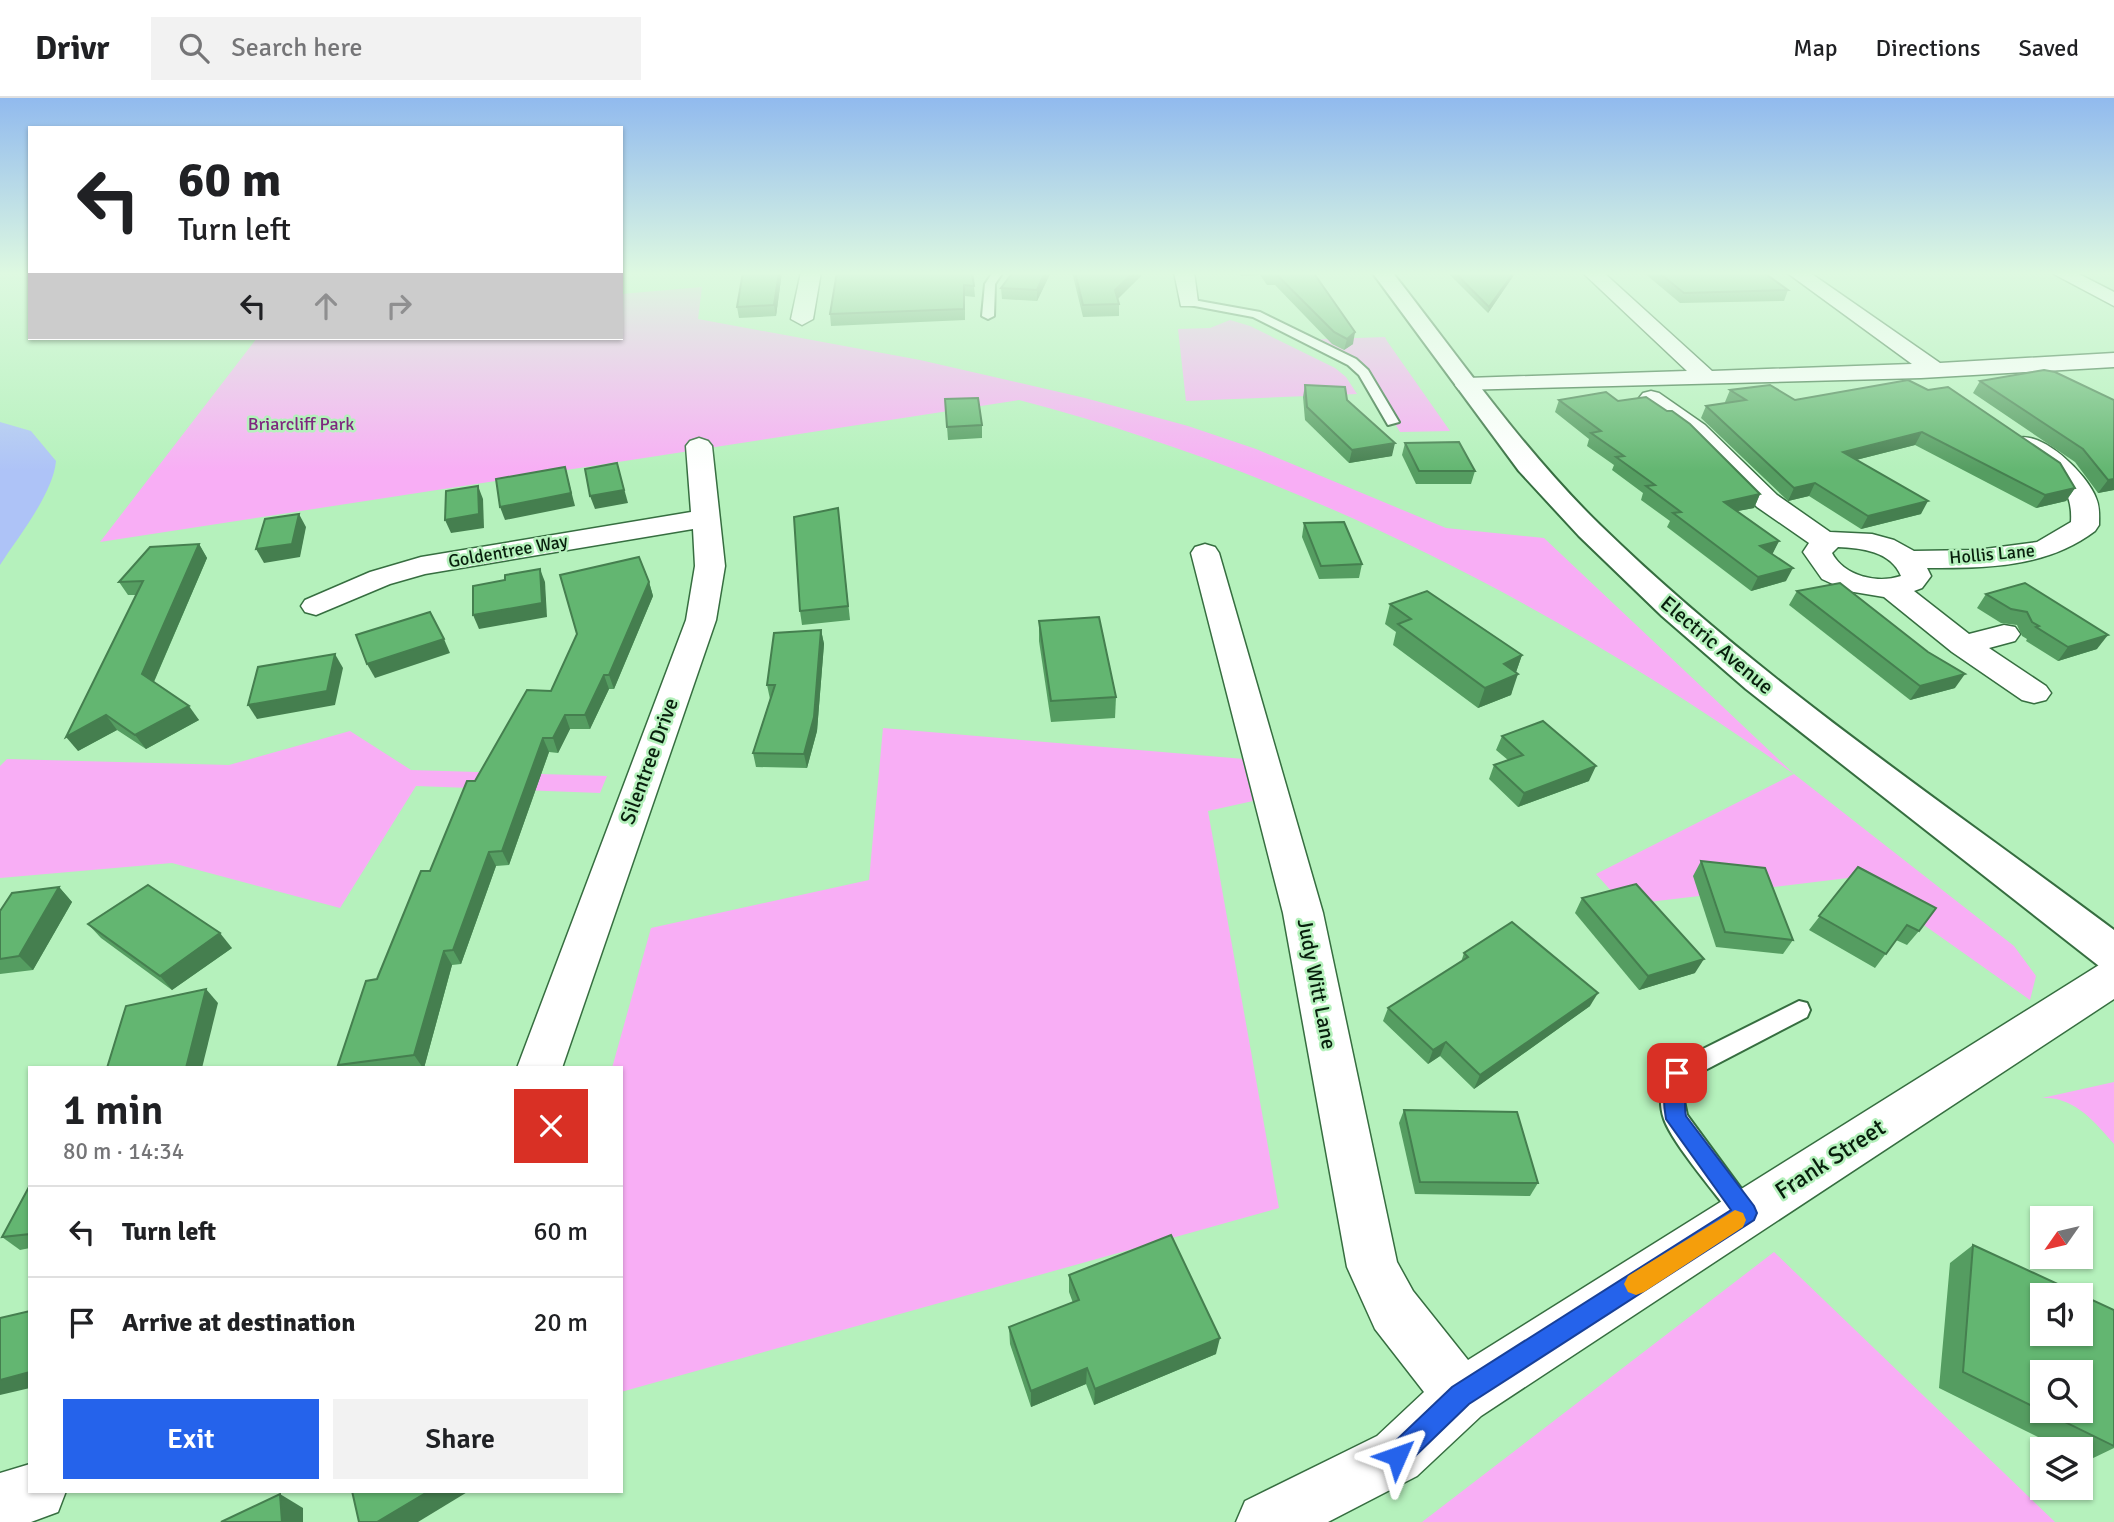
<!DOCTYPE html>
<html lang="en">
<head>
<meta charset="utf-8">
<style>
	body { margin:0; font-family:Signika,sans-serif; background:#f2f2f2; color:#202124; height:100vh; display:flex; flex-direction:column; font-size:26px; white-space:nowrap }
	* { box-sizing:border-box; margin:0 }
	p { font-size:23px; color:#757577 }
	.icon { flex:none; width:38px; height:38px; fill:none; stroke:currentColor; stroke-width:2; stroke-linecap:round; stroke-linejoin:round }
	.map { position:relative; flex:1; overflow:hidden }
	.side { position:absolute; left:28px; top:968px; width:595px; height:427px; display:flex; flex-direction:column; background:#fff; border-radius:0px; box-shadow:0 2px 5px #0004 }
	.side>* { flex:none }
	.hud { position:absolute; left:28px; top:28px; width:595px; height:214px; border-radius:0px; box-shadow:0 2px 5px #0004; background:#fff; color:#202124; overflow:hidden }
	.needle { width:46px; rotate:236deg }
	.controls { position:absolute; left:2030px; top:1108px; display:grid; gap:14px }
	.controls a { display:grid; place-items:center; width:63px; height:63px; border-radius:0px; background:#fff; box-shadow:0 2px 5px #0004; font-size:35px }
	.pin { position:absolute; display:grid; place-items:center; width:60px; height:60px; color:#fff; margin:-30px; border-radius:14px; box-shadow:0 4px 10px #0006 }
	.me { position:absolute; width:77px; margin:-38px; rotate:47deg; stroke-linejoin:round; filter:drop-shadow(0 0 5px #0008) }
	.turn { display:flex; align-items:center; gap:24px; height:147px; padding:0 35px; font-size:32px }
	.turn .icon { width:91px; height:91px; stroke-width:2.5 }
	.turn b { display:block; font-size:49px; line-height:60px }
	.lanes { display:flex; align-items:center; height:66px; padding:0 35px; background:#0003; justify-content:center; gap:35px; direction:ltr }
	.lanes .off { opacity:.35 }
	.round { display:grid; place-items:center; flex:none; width:74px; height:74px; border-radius:0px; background:#f2f2f2 }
	.summary { display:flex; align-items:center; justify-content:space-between; height:119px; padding:0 35px }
	h1 { font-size:42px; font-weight:600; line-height:52px }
	.primary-button { display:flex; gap:14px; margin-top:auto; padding:14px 35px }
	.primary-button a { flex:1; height:80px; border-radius:0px; background:#2563eb; color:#fff; font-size:28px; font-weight:600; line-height:80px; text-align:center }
	.primary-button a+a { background:#f2f2f2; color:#202124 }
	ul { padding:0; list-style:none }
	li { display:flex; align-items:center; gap:21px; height:91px; padding:0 35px; border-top:2px solid #e0e0e0 }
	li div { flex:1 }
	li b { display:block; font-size:26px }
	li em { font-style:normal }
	header { display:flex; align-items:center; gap:42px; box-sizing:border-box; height:98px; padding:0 35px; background:#fff; border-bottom:2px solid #e0e0e0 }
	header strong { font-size:33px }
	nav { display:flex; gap:38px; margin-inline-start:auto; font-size:24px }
	.search { width:490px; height:63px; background:#f2f2f2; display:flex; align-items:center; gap:18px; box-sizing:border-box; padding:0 24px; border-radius:0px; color:#757577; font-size:26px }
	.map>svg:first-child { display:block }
</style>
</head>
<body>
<header>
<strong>Drivr</strong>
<div class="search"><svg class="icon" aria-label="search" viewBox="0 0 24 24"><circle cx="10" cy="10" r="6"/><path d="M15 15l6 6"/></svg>Search here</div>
<nav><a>Map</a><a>Directions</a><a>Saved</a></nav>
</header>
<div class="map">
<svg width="2114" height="1424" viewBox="0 0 2114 1424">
	<rect width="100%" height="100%" fill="#b5f1bc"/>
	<!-- green -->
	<g fill="#f8aef5">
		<path d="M 702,189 L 698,221 L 920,262 L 1085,300 L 1188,328 L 1256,351 L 1446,430 L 1544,440 L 1794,676 L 2014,848 L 2036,878 L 2030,902 L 1856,779 L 1624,807 L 1596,776 L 1794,676 C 1556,507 1301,376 1019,302 L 100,444 L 257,240 L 621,240 L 621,196 Z"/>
		<polygon points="1230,222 1250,228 1335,270 1346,279 1357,296 1186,303 1178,231 1210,230"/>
		<polygon points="1385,239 1387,243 1450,333 1400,334 1366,276 1301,242"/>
		<polygon points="883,630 1244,661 1253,703 1208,713 1279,1110 621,1294 621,970 612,970 651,830 869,782"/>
		<polygon points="350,633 411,672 607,678 600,695 416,688 340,810 172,765 0,780 0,668 7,661 229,667"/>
		<path d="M 2114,984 L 2114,1046 C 2095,1024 2074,998 2042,1000 Z"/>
		<polygon points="1774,1154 2055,1424 1422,1424"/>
	</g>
	<!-- water -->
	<path fill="#aec3f7" d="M 0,324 L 31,333 L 56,363 C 53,396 18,439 0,467 Z"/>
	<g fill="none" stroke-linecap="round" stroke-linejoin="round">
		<!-- service casing -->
		<g stroke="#366e40" stroke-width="4">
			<g id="service">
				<polygon points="993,174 1003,174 995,186 994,218 988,221 982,218 985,186"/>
				<polygon points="1188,201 1260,214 1356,261 1368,272 1399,324 1388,327 1359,277 1348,267 1253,219 1184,206 1184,202"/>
				<path d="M 1799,903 L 1807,905 L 1810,912 L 1807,919 L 1688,981 L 1684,1003 L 1687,1017 L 1759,1115 L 1755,1124 L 1746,1127 L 1737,1124 C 1720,1101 1672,1045 1664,1021 C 1658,1004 1661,984 1669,968 Z"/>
			</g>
		</g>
		<!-- minor casing -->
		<g stroke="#366e40" stroke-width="3">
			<g id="minor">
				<polygon points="801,174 821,174 813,221 802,227 791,221"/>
				<polygon points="1174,174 1194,174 1198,204 1195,208 1181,208"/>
				<polygon points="1582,174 1603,174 1712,273 1912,266 1786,174 1809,174 1940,265 2114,255 2114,269 1921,280 1459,292 1455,287 1459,282 1467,280 1687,273"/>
				<polygon points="2050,174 2075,174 2114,194 2114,208"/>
				<path d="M 1651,293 L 1659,295 L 1705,327 L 1777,397 L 1830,434 L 1872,436 L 1894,442 L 1914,453 L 1977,452 L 2037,444 L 2071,424 C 2074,374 2035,376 2013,345 L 2017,340 C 2043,333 2087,376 2096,400 C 2100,409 2099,418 2099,427 L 2095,433 C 2046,470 1987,470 1927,470 L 1931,478 L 1922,490 L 1914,493 L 1969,536 L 2004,527 L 2015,529 L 2020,536 L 2015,543 L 1989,550 L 2046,588 L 2051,595 L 2046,602 L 2034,605 L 2022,602 L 1952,554 L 1884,499 L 1848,493 L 1822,481 L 1803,454 L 1809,445 L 1757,409 L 1687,337 L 1643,305 L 1639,300 L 1643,295 ZM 1838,449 C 1861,450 1891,453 1901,478 C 1877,486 1844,478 1832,455 Z"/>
				<polygon points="699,340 708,343 712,348 725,468 716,522 562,970 517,970 686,522 695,468 693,431 425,476 390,486 316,517 305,514 301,508 305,502 370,474 421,459 691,414 686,348 690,343"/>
				<polygon points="1205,446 1215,449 1219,455 1323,815 1397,1164 1413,1193 1468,1262 2099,867 2114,862 2114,901 1481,1318 1417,1378 1328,1424 1236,1424 1245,1403 1377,1338 1424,1294 1375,1231 1347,1169 1283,815 1191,455 1195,449"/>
				<polygon points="30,1366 30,1393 66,1393 58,1414 31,1424 0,1424 0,1375"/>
			</g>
		</g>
		<!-- tertiary casing -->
		<g stroke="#366e40" stroke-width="4">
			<path id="tertiary" d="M 1372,174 L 1392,174 C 1459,259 1522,351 1600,427 C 1756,579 1940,702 2114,832 L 2114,873 L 2099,868 L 1746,591 L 1662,518 L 1579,438 L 1519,373 Z"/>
		</g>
		<!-- service -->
		<use href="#service" fill="#fff" fill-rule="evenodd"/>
		<!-- minor -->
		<use href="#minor" fill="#fff" fill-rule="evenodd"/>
		<!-- tertiary -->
		<use href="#tertiary" fill="#fff" fill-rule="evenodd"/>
	</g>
	<!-- wall -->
	<g fill="#559d61">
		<polygon points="743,174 782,174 776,218 739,220 737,209"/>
		<polygon points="837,174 974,188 975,199 965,198 965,222 831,228 830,216"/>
		<polygon points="1051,174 1037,203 1002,201 1001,190"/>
		<polygon points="1072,174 1141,174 1141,178 1118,201 1119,206 1119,218 1083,219"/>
		<polygon points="1238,174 1313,174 1353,246 1344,252 1332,246 1275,187 1267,187 1260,177 1241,178"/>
		<polygon points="1447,174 1516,174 1488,215"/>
		<polygon points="1643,174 1763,174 1788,192 1784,203 1680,205"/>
		<polygon points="2044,272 2114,392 2098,395 2075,364 1973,295 1980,283"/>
		<polygon points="1908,282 2075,390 2066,403 2036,410 1915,347 1856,362 1921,416 1861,431 1809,398 1788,403 1701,320 1706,308 1726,305 1725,304 1730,292 1795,302"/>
		<polygon points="1305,287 1347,302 1392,358 1349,365 1305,322 1303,299"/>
		<polygon points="945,301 982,327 982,340 948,342"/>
		<polygon points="1559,302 1760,396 1754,410 1737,413 1779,443 1772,456 1786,483 1751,493 1667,429 1670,423 1641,402 1643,395 1612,372 1614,367 1587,348 1589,341 1555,314"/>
		<polygon points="1405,345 1475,373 1471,386 1416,386 1402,357"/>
		<polygon points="838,410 850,522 802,527 800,513"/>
		<polygon points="1304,425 1362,466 1359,480 1319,481 1302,439"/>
		<polygon points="199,446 207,460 154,584 199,622 146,651 117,632 78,653 136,497 128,497 119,484"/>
		<polygon points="649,484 653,498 614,591 609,591 590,631 570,631 558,655 549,654 509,767 496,768 461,866 452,867 424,970 340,970 338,967 377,881 475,683 551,593"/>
		<polygon points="2025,485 2097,551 2058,563 2026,543 2027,541 2022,538 2017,527 2001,525 1977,510 1986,496"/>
		<polygon points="1797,493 1955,590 1910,602 1789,507"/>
		<polygon points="1390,506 1522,557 1516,574 1511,597 1478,610 1393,547 1396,534 1385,526"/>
		<polygon points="1039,523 1116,599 1115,620 1051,624 1039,543"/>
		<polygon points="821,532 824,546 817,633 807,670 756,669 753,655 770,601 767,587"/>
		<polygon points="1502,638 1589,683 1518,709 1489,681 1494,667 1508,662 1496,652"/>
		<polygon points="1701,763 1793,842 1783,856 1716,849 1693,778"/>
		<polygon points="1858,769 1919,833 1907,847 1896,842 1875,870 1809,832"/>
		<polygon points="59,789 72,804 33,872 0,876 0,813"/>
		<polygon points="1582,800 1695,875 1639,892 1575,815"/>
		<polygon points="88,826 232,850 172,892 101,840"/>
		<polygon points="1464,855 1590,908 1474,991 1440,958 1428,966 1383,923 1388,910 1461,864"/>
		<polygon points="1404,1012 1538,1085 1530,1098 1415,1096 1399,1025"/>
		<polygon points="30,1087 30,1150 20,1152 2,1139"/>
		<polygon points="1973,1147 2114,1212 2114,1350 2087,1363 2081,1360 2081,1351 2062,1351 1939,1290 1950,1165"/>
		<polygon points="1069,1177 1216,1256 1094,1307 1086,1286 1031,1309 1010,1246 1009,1229 1073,1205 1069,1194"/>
	</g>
	<!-- shaded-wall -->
	<g fill="#457f4f">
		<polygon points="779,174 782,174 776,218 774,207"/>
		<polygon points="1045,174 1051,174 1037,203 1037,192"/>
		<polygon points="1134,174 1141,174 1141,178 1115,203 1115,192"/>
		<polygon points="1514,174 1516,174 1488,215 1489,209"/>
		<polygon points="1355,234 1353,246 1344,252 1347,241"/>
		<polygon points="1922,334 1915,347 1836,367 1843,354"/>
		<polygon points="1395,345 1392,358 1349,365 1352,352"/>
		<polygon points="617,365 628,405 595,411 590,398"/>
		<polygon points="565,369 575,408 505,422 500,409"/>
		<polygon points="2114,381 2114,392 2098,395 2108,382"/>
		<polygon points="1815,385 1809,398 1788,403 1794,390"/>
		<polygon points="478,388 483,401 484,430 451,435 445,422"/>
		<polygon points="2075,390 2066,403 2036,410 2045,397"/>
		<polygon points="1760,396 1754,410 1717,417 1724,404"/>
		<polygon points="1928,403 1921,416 1861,431 1868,418"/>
		<polygon points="299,416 306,429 300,459 264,465 256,451"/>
		<polygon points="1779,443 1772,457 1760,448"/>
		<polygon points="199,446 207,460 151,590 142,576"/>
		<polygon points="1793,470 1786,483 1751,493 1758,479"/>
		<polygon points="540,471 545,484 547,519 479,531 473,517"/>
		<polygon points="649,484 653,498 614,591 609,577"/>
		<polygon points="821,532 824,546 817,633 807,670 804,656"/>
		<polygon points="2108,537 2097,551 2058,563 2068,549"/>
		<polygon points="444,541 450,555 375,580 367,566"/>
		<polygon points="335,556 343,570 335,607 257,621 248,607"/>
		<polygon points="1522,557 1515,577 1518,576 1511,597 1478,610 1485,590 1504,566"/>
		<polygon points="1965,576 1955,590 1910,602 1920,588"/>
		<polygon points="604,577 609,591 590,631 585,617"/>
		<polygon points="189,608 199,622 146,651 135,637"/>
		<polygon points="106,617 117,632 78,653 66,639"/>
		<polygon points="565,617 570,631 558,655 553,640"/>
		<polygon points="543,640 549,654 509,767 502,753"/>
		<polygon points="1596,668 1589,683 1518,709 1524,695"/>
		<polygon points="489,754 496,768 461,866 453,852"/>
		<polygon points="59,789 72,804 33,872 19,858"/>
		<polygon points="220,835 232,850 172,892 160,878"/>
		<polygon points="444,853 452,867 424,970 423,970 414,957"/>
		<polygon points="1704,861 1695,875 1639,892 1648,878"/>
		<polygon points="206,891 218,905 202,970 186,970"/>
		<polygon points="1598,895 1590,908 1474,991 1480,977"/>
		<polygon points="1446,944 1440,958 1428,966 1433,952"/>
		<polygon points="1220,1240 1216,1256 1094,1307 1095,1291"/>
		<polygon points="1087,1270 1086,1286 1031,1309 1031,1293"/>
		<polygon points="30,1274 30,1290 0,1297 0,1282"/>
		<polygon points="429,1393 469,1393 418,1424 377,1424"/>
		<polygon points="280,1396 303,1410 303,1424 282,1424"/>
	</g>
	<!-- building -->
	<g fill="#63b671" stroke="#457f4f" stroke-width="2" fill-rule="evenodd">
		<polygon points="743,174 779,174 774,207 737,209"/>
		<polygon points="837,174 972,174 974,188 964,187 964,211 830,216"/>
		<polygon points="1013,174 1045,174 1037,192 1001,190"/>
		<polygon points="1075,174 1134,174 1115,192 1119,206 1083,207"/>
		<polygon points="1267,174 1313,174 1355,234 1347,241 1334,234 1276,176 1269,176"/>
		<polygon points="1454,174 1514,174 1489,209"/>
		<polygon points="1658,174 1763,174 1788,192 1684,195"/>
		<polygon points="2044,272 2055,274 2114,302 2114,381 2108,382 2083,351 1980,283"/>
		<polygon points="1908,282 1928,292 1948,289 2060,365 2075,390 2045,397 1922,334 1843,354 1928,403 1868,418 1815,385 1794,390 1706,308 1746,302 1730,292 1770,287 1795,302"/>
		<polygon points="1305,287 1345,289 1347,302 1395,345 1352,352 1307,309"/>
		<polygon points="1606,294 1618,303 1646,299 1667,313 1672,313 1690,326 1760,396 1724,404 1779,443 1760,448 1793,470 1758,479 1673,415 1681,414 1646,388 1655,387 1616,359 1624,358 1591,335 1601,333 1559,302"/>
		<polygon points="978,300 982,327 947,329 945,301"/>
		<polygon points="1459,344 1475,373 1419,373 1405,345"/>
		<polygon points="617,365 624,392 590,398 585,371"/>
		<polygon points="565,369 571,395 500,409 496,381"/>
		<polygon points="478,388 479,416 445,422 446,393"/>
		<polygon points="838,410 848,508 800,513 794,419"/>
		<polygon points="299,416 292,446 256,451 265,421"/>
		<polygon points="1344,424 1362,466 1321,468 1304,425"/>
		<polygon points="199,446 142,576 189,608 135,637 106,617 66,639 143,483 119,484 150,449"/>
		<polygon points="639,459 649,484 609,577 604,577 585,617 565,617 553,640 543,640 502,753 489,754 453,852 444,853 414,957 338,967 366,883 377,881 421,773 430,773 467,683 475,683 527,592 551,593 577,536 560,477"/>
		<polygon points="540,471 542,505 473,517 473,488 505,482 505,477"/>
		<polygon points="1840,485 1928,554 1965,576 1920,588 1797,493"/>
		<polygon points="2025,485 2108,537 2068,549 2036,529 2039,528 2032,524 2027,514 2011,511 1986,496"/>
		<polygon points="1427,493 1522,557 1504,566 1518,576 1485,590 1398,526 1411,521 1390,506"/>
		<polygon points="430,514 444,541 367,566 356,537"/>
		<polygon points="1099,519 1116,599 1051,603 1039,523"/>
		<polygon points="821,532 814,619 804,656 753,655 775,587 767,587 774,535"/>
		<polygon points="335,556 327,593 248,607 258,569"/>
		<polygon points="1543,623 1596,668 1524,695 1494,667 1523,657 1502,638"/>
		<polygon points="1701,763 1765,770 1793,842 1725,834"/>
		<polygon points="1858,769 1936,810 1919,833 1907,827 1886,856 1819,818"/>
		<polygon points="1636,786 1704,861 1648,878 1582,800"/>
		<polygon points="148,787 220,835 160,878 88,826"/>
		<polygon points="59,789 19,858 0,861 0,813 12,795"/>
		<polygon points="1512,824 1598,895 1480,977 1446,944 1433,952 1388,910 1468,859 1464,855"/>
		<polygon points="206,891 186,970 107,970 126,908"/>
		<polygon points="1404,1012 1517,1014 1538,1085 1420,1084"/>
		<polygon points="30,1087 30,1136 2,1139"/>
		<polygon points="1171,1137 1220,1240 1095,1291 1087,1270 1031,1293 1009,1229 1079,1202 1069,1177"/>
		<path d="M 1973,1147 L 2114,1212 L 2114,1348 L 1963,1274 ZM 2042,1197 L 2081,1197 L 2081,1236 L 2042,1236 ZM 2042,1274 L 2081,1274 L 2081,1312 L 2042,1312 Z"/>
		<polygon points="30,1213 30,1274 0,1282 0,1220"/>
		<polygon points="352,1393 429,1393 377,1424 359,1424"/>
		<polygon points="280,1396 282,1424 221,1424"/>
	</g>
	<!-- sky -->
	<linearGradient id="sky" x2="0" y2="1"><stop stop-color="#91baee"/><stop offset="0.47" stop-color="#def9e1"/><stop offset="1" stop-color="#def9e1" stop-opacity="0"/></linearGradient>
	<rect width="2114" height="373" fill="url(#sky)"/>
	<!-- route -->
	<path fill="#2563eb" stroke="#184099" stroke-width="2" d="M 1677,966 L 1684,969 C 1691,982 1682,1002 1686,1018 L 1754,1108 L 1757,1115 L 1754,1122 L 1469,1306 L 1406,1367 L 1397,1371 L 1389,1367 L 1385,1358 L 1389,1349 L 1452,1289 L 1731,1112 L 1666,1021 C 1663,1004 1662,985 1670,969 Z"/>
	<!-- slow -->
	<polygon fill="#f59e0b" points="1735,1112 1743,1115 1746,1122 1743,1129 1644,1194 1636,1197 1628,1194 1624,1186 1628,1178"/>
	<g text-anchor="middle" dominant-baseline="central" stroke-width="5" stroke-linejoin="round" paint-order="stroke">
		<!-- far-park labels -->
		<g font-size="18" fill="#7e277e" stroke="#b5f1bc">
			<text x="301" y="326">Briarcliff Park</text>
		</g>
		<!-- far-street labels -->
		<g font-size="18" fill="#081f0d" stroke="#b5f1bc">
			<text transform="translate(508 453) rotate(-10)">Goldentree Way</text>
			<text transform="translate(1992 456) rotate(-5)">Hollis Lane</text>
		</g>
		<!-- street labels -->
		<g font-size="21" fill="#081f0d" stroke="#b5f1bc">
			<text transform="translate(1717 547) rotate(40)">Electric Avenue</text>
			<text transform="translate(649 663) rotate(-70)">Silentree Drive</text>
			<text transform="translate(1317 886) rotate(79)">Judy Witt Lane</text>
		</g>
		<!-- near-street labels -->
		<g font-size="24" fill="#081f0d" stroke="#b5f1bc">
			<text transform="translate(1830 1061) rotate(-33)">Frank Street</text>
		</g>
	</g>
</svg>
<div class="controls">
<a><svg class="needle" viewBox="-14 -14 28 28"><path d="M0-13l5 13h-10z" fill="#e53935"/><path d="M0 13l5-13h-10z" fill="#757577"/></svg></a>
<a><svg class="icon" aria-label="sound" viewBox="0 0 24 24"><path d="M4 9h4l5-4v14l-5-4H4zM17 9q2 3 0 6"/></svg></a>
<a><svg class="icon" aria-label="search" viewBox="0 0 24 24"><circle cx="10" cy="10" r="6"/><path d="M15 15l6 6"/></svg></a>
<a><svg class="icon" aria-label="layers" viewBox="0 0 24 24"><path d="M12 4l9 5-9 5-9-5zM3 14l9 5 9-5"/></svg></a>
</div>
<div class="pin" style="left:1677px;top:975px;background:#d93025"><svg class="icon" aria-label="arrive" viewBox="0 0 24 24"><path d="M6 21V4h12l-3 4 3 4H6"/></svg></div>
<svg class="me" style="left:1397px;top:1358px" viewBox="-20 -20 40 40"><path d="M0-17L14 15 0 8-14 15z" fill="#2563eb" stroke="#fff" stroke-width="4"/></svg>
<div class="hud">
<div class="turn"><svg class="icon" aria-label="left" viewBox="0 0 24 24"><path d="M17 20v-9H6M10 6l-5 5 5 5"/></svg><div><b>60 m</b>Turn left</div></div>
<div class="lanes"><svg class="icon" aria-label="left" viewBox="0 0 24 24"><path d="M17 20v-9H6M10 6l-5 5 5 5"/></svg><svg class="icon off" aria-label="ahead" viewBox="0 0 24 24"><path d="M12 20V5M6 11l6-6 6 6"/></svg><svg class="icon off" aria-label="right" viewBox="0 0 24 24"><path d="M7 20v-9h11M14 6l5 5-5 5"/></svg></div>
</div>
<section class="side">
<div class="summary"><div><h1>1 min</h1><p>80 m · 14:34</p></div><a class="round" style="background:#d93025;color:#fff"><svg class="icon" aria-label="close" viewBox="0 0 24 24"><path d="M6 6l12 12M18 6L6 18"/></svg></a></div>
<ul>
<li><svg class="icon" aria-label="left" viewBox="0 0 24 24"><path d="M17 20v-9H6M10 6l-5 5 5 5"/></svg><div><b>Turn left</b></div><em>60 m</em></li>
<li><svg class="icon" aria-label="arrive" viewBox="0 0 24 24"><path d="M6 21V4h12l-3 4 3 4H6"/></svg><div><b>Arrive at destination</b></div><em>20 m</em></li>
</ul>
<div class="primary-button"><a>Exit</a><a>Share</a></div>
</section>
</div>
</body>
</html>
